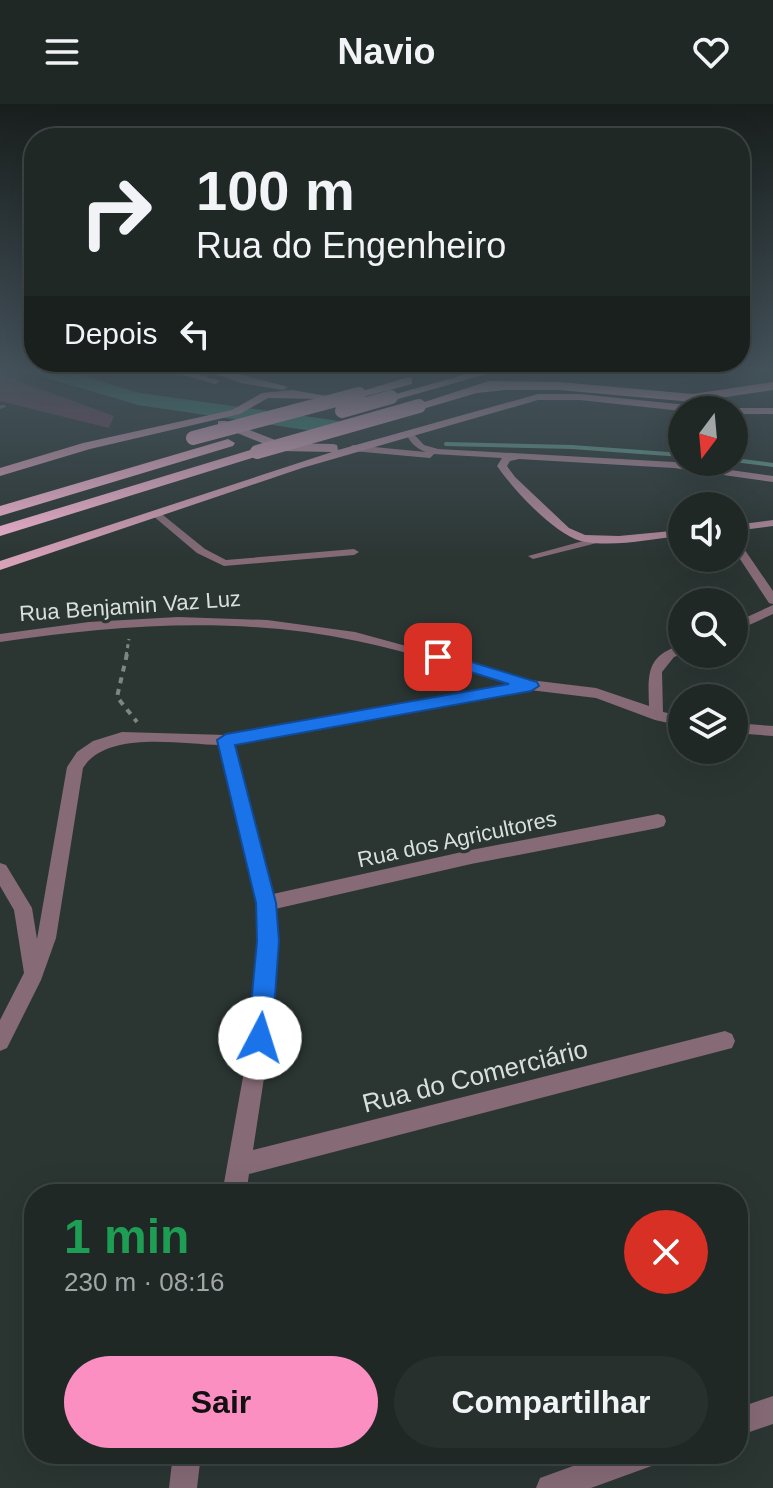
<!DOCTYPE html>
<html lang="pt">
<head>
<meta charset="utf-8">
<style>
	body { margin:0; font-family:Helvetica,sans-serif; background:#28302e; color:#f1f3f6; height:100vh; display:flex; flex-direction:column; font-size:30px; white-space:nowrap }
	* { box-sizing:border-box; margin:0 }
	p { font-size:26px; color:#a2a6a7 }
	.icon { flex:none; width:44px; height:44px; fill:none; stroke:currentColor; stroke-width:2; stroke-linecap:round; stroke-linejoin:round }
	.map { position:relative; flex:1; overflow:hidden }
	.sheet { position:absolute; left:24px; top:1080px; width:724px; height:280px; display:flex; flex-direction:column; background:#202826; border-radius:32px; box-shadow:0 8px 32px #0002,0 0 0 2px #3d4443 }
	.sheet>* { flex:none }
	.guide { position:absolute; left:24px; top:24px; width:726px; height:244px; border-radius:32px; box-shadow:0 8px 32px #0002,0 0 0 2px #3d4443; background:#202826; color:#f1f3f6; overflow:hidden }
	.needle { width:52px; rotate:196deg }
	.fabs { position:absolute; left:668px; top:292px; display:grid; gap:16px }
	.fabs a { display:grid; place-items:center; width:80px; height:80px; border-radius:50%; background:#202826; box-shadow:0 8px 32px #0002,0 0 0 2px #3d4443; font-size:40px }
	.pin { position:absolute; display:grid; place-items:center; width:68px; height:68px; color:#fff; margin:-34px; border-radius:16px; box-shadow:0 4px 12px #0006 }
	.me { position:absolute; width:88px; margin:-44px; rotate:5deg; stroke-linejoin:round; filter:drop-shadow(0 0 6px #0008) }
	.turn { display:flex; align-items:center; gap:28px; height:168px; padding:0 40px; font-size:36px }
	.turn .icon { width:104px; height:104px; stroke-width:2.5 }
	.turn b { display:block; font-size:56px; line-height:68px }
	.then { display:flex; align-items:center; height:76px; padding:0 40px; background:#0003; gap:16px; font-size:30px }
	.round { display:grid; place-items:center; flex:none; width:84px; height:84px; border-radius:42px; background:#28302e }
	.overview { display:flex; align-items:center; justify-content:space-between; height:136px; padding:0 40px }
	h1 { font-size:48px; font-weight:700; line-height:60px; color:#1e9e55 }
	.primary-button { display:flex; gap:16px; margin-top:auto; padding:16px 40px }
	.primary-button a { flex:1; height:92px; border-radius:48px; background:#fc8fc2; color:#111; font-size:32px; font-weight:700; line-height:92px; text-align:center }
	.primary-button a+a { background:#28302e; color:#f1f3f6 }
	header { display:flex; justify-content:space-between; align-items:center; height:104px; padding:0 40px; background:#202826; font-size:36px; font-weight:700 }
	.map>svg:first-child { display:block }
</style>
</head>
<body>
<header><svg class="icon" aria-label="menu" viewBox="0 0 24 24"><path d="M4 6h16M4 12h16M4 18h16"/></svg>Navio<svg class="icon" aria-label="heart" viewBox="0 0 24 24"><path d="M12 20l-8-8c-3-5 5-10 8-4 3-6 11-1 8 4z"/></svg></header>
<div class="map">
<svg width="773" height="1384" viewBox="0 0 773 1384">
	<rect width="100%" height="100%" fill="#2b3633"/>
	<!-- green -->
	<polygon fill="#74465b" points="0,270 114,312 109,324 0,297"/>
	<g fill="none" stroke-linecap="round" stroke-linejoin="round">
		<!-- stream -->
		<g stroke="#69a396" stroke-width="4">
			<polyline points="446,340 572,343 682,351"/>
			<polyline points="734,356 773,361"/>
		</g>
		<!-- river -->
		<polygon fill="#3a8977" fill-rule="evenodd" points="21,263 52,263 140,289 333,316 341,318 344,323 341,328 333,330 138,301 24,267"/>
		<!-- path-far1 -->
		<polyline stroke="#7d8683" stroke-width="3" stroke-dasharray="4 4" stroke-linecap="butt" points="126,552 129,535"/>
		<!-- path -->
		<polyline stroke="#7d8683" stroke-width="4" stroke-dasharray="6 6" stroke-linecap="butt" points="127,550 117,593 137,618"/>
		<!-- lane -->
		<g fill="#866b76" fill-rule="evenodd">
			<polygon points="0,301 5,301 6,303 0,305"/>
			<polygon points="152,407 158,407 205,445 226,456 354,445 359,448 354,451 224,462 197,449 152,411"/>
			<polygon points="598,433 601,434 601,438 533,455 528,452"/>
		</g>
		<!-- street -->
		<g fill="#866b76" fill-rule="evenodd">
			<polygon points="734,435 738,436 773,487 773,500 769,499 734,446"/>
			<polygon points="773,501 773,510 734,528 734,519"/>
			<path d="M 178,513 L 267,516 L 355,528 L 530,576 L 596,584 L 649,602 C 648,570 646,551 682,541 L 682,550 L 674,553 L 662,568 L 663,608 L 682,612 L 682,622 L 655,616 L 596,594 L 530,586 L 234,640 L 273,790 L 471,746 L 658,710 L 664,712 L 666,717 L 664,722 L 658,724 L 471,760 L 275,805 C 280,886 265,966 253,1046 L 725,927 L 732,930 L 735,937 L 732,944 L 249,1070 L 246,1090 L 222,1090 L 250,934 L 259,837 L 257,799 L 220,641 C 181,640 106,626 83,664 L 56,834 L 41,876 L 7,944 L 0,947 L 0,916 L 24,869 L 14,806 L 0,782 L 0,759 L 6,761 L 32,804 L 37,835 L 67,663 L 77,648 L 93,637 L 122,628 L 226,631 L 509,580 C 459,566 409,547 357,537 C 239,512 119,520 0,538 L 0,530 L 89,518 Z"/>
			<polygon points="734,619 773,622 773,632 734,629"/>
			<polygon points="773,1292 773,1320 738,1332 738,1304"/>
			<polygon points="173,1350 201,1350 197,1384 169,1384"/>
			<polygon points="606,1350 661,1350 657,1360 591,1384 536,1384 540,1374"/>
		</g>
		<!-- secondary -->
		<g fill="#b48a9c" fill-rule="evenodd">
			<path d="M 410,326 L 424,341 L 438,345 L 674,358 L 773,372 L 773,378 L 674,364 L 519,355 L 510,357 L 507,362 L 515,373 L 569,424 L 585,431 L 619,432 L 682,426 L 682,432 C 650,435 612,444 581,437 C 554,430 513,385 497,362 L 502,354 L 434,350 L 430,354 L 353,347 L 348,344 L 353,341 L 426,348 C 417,345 406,336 407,327 Z"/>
			<polygon points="773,416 773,422 734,427 734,421"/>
		</g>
		<!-- primary -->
		<g fill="#d7a1b8" fill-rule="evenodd">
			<polygon points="156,263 173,263 220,277 215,280"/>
			<polygon points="197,263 212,263 288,283 283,286 241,279"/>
			<polygon points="292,286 327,292 322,295 268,294 240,310 90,345 0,372 0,364 83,339 232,306 262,289"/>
			<polygon points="538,290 580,290 706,303 712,306 682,307 580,296 538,296 302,364 0,466 0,457 332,348 281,347 218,321 218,317 226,317 283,339 333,340 337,341 338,346"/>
			<polygon points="734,304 773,304 773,310 734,310 734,306 729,306"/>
		</g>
		<!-- highway -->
		<g fill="#f7b6d2" fill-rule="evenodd">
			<polygon points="492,263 512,263 391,297 385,293"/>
			<polygon points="408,273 412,274 412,280 359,294 353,290"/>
			<polygon points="489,277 559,278 693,290 773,278 773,286 693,298 559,286 505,286 477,289 419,306 412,302"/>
			<polygon points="228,335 235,339 233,342 0,412 0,402"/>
			<polygon points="257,344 262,345 262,351 0,432 0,422"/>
		</g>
		<!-- highway-bridge -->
		<g stroke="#f7b6d2" stroke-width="14">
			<polyline points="342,307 391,293"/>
			<polyline points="193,334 359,290"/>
			<polyline points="257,348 419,302"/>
		</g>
	</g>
	<!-- sky -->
	<linearGradient id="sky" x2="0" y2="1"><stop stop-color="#181e1c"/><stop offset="0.58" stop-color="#44525b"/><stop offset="1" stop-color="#44525b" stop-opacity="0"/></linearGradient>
	<rect width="773" height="457" fill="url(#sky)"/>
	<!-- route -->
	<polygon fill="#1a73e8" stroke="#114b97" stroke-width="2" points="438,548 537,578 539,582 531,587 235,641 276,799 279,837 272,934 268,942 260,946 252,942 248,934 257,837 256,799 217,636 226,630 509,580 432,556 430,553"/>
	<g text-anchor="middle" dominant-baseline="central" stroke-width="7" stroke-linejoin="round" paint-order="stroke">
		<!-- street labels -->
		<g font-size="22" fill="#d8dfdd" stroke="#2b3633">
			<text transform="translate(130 502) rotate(-4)">Rua Benjamin Vaz Luz</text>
			<text transform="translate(457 735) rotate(-12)">Rua dos Agricultores</text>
		</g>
		<!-- near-street labels -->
		<g font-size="26" fill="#d8dfdd" stroke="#2b3633">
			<text transform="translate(475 972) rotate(-14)">Rua do Comerciário</text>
		</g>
	</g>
</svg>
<div class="fabs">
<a><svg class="needle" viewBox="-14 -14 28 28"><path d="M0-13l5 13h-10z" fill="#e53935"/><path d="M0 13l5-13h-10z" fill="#a2a6a7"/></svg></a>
<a><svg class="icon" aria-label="sound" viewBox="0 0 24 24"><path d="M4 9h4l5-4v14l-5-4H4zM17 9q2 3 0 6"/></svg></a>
<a><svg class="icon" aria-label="search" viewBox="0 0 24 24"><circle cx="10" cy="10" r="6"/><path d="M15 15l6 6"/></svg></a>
<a><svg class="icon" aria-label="layers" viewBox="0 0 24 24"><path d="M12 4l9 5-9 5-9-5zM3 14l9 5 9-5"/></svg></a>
</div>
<div class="pin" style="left:438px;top:553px;background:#d93025"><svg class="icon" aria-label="arrive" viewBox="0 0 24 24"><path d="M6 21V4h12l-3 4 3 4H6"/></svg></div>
<svg class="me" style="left:260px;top:934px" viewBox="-20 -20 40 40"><circle r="19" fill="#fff"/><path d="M0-13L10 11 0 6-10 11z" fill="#1a73e8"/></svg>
<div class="guide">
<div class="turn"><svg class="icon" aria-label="right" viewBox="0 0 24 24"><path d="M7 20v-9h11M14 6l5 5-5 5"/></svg><div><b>100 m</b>Rua do Engenheiro</div></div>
<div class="then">Depois<svg class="icon" aria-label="left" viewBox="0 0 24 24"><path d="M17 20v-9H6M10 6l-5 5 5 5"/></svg></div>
</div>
<section class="sheet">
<div class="overview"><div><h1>1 min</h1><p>230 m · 08:16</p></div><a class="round" style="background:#d93025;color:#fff"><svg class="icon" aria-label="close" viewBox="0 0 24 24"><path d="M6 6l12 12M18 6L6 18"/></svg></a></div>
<div class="primary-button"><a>Sair</a><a>Compartilhar</a></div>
</section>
</div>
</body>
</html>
